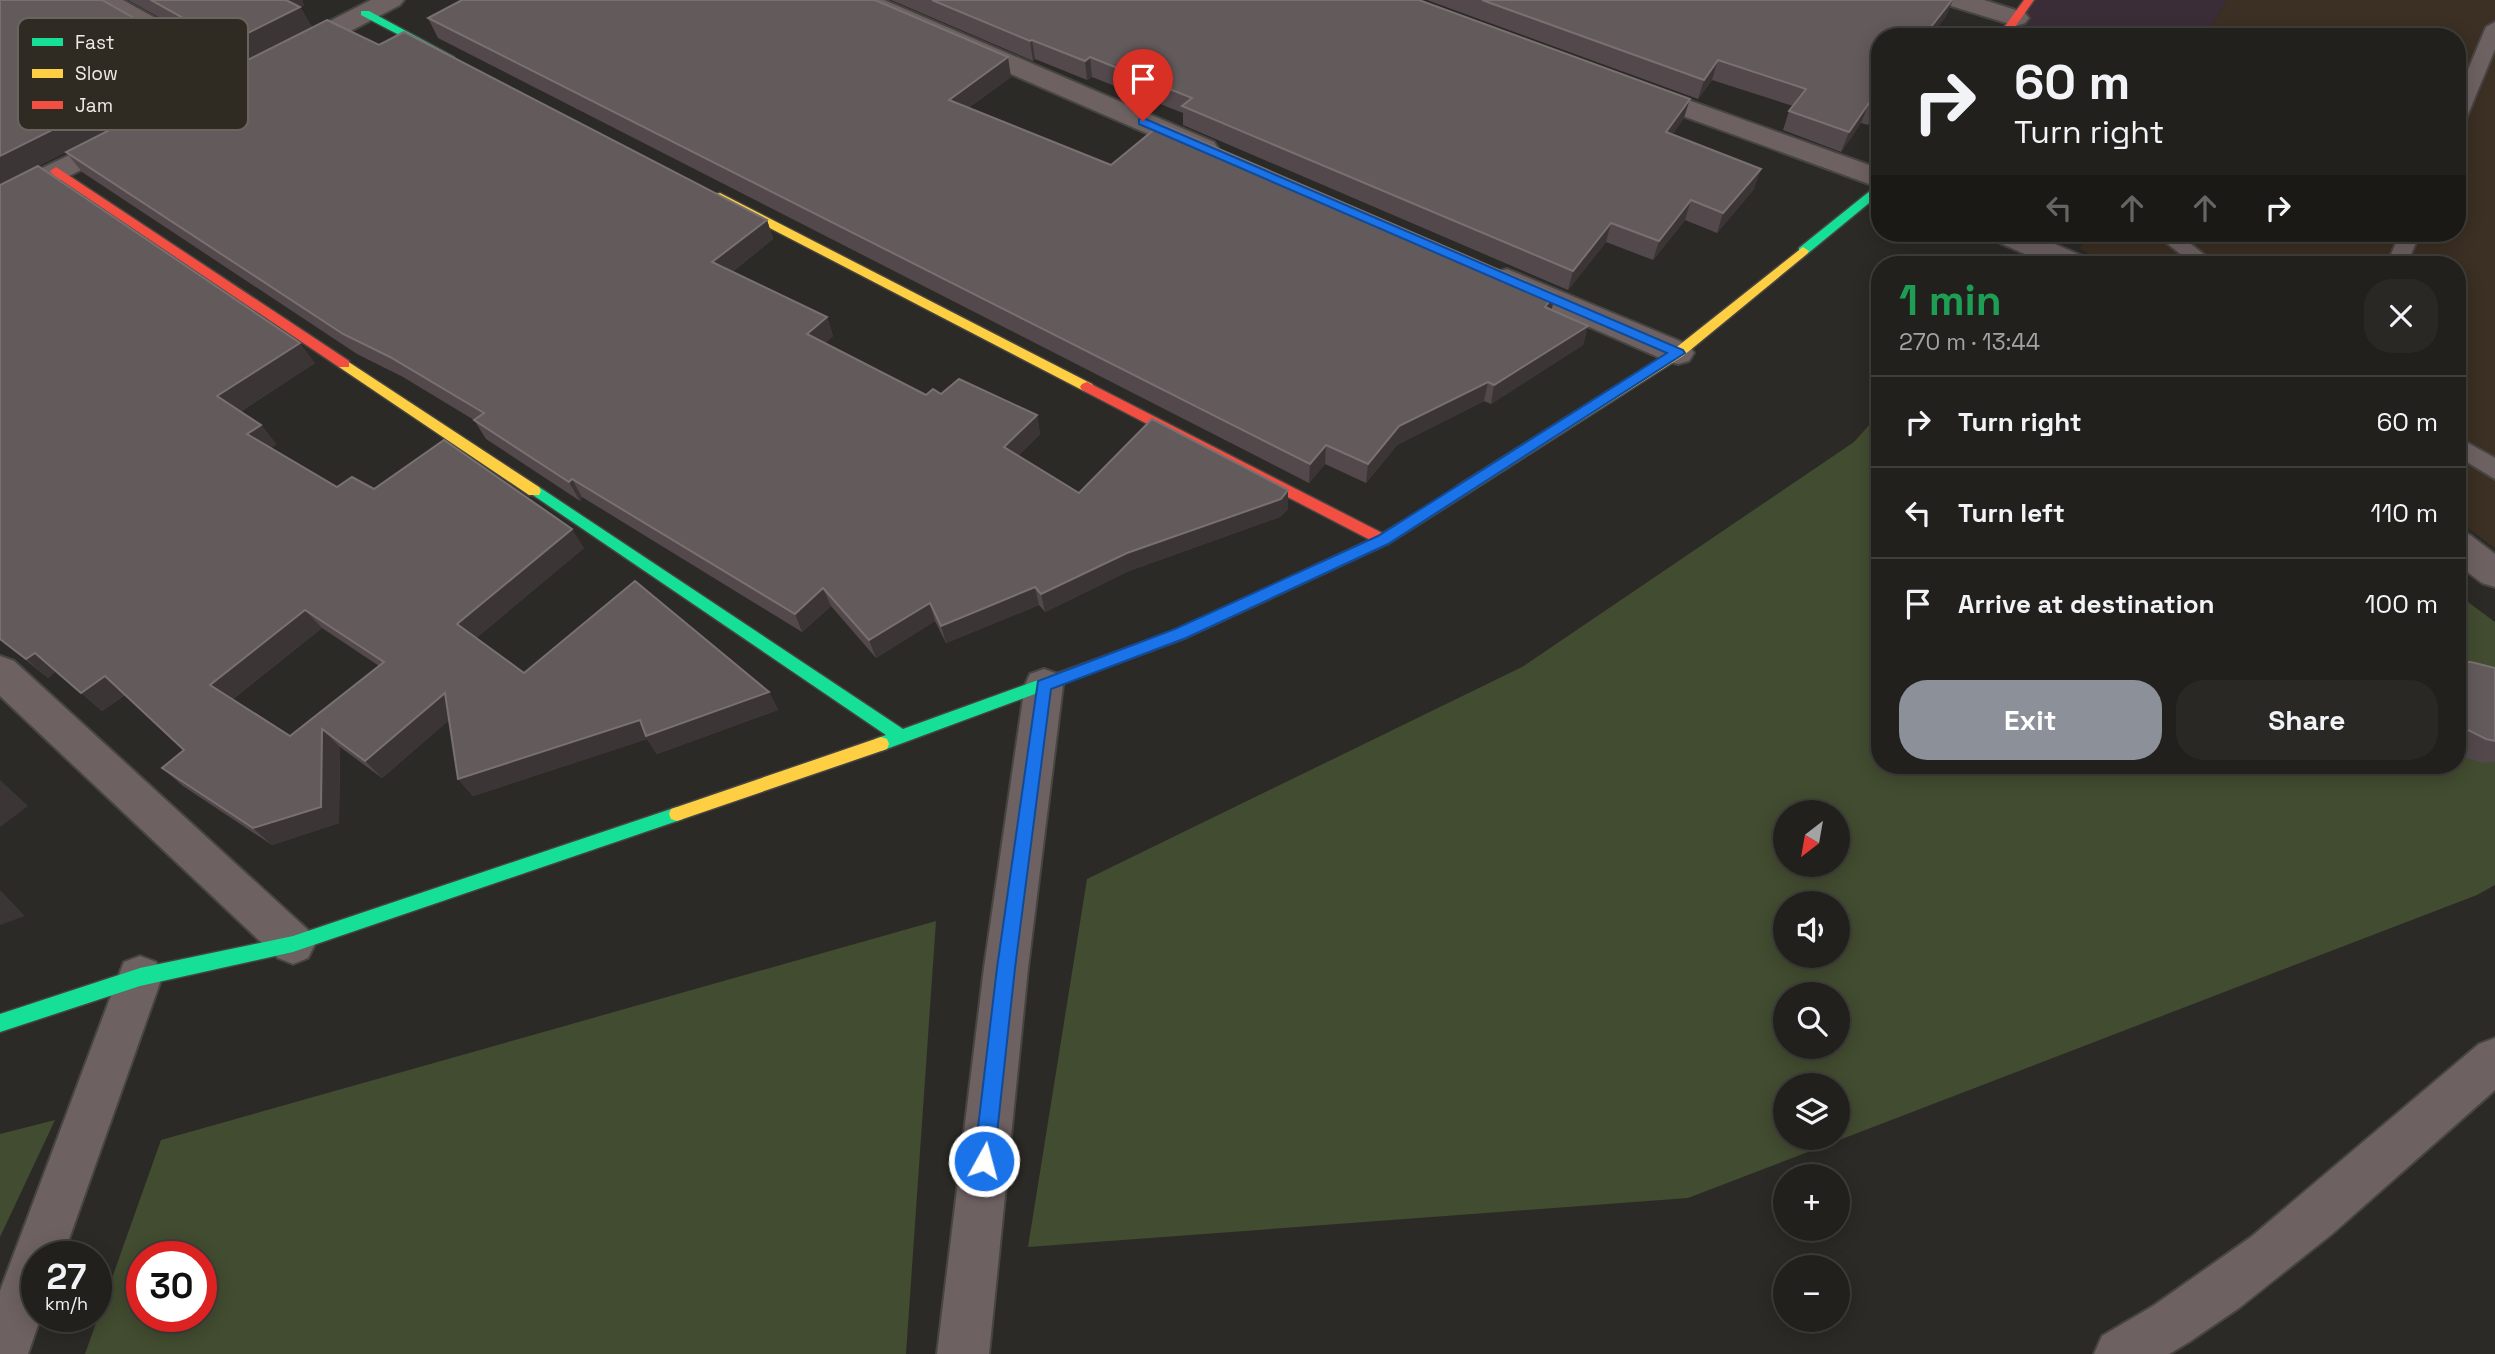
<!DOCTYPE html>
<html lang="en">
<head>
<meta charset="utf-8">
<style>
	body { margin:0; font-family:"Space Grotesk",sans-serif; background:#292825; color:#f1f3f6; height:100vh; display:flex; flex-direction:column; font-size:26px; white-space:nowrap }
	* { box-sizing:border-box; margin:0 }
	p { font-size:23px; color:#a2a3a3 }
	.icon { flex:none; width:38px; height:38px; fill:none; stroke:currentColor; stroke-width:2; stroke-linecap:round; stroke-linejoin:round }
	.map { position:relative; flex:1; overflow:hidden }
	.details { position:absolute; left:1871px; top:256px; width:595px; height:518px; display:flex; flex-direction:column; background:#21201c; border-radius:28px; box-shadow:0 4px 18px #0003,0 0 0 2px #3e3e3b }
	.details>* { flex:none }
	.top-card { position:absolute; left:1871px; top:28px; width:595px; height:214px; border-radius:28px; box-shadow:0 4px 18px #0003,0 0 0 2px #3e3e3b; background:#21201c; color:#f1f3f6; overflow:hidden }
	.needle { width:46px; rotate:211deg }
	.controls { position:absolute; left:1773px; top:800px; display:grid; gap:14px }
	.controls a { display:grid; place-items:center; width:77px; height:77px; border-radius:50%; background:#21201c; box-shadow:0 4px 18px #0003,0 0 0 2px #3e3e3b; font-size:35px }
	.speed { position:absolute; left:21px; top:1241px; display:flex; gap:14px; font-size:35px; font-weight:700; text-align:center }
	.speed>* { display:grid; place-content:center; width:91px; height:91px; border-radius:50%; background:#21201c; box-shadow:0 4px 18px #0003,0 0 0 2px #3e3e3b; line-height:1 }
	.speed small { font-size:18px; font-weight:400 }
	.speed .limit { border:10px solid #d22; background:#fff; color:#111 }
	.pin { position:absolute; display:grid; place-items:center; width:60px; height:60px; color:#fff; margin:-72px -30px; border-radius:50% 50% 50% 0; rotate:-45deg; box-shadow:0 0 7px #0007 }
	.pin .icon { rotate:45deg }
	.me { position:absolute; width:77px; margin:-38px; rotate:7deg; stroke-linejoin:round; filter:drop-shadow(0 0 5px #0008) }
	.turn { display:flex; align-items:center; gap:24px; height:147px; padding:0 28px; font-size:32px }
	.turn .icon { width:91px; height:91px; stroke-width:2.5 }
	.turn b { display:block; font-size:49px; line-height:60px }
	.lanes { display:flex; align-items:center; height:66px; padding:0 28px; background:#0003; justify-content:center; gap:35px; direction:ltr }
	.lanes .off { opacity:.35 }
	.round { display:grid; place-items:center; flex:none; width:74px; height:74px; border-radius:28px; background:#292825 }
	.summary { display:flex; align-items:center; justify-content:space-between; height:119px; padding:0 28px }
	h1 { font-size:42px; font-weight:700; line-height:52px; color:#1e9e55 }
	.action { display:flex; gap:14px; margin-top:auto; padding:14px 28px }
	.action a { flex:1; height:80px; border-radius:28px; background:#8c9099; color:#fff; font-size:28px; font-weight:700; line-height:80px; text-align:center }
	.action a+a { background:#292825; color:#f1f3f6 }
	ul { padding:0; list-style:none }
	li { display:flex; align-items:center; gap:21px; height:91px; padding:0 28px; border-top:2px solid #3e3e3b }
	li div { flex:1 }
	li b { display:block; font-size:26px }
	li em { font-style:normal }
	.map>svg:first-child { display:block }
</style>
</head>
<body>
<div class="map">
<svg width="2495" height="1354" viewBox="0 0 2495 1354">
	<rect width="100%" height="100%" fill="#2c2a26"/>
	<!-- commercial -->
	<polygon fill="#3b2d37" points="2029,0 2227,0 2205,37 2002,37"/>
	<!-- industrial -->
	<polygon fill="#3c2f23" points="2227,0 2495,0 2495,548 2457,520 2457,264 2102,264 2080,248 2089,233 2457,233 2457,37 2205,37"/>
	<!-- green -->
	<g fill="#424c30" fill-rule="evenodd">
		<path d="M 1879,414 L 1880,765 L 2457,765 L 2457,594 L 2495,622 L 2495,885 L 2477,895 L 1688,1198 L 1028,1247 L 1087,879 L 1522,667 L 1854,442 ZM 1785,812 L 1838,812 L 1838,864 L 1785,864 ZM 1785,903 L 1838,903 L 1838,956 L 1785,956 ZM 1785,994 L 1838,994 L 1838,1046 L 1785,1046 ZM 1785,1085 L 1838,1085 L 1838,1138 L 1785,1138 Z"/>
		<path d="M 936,921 L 906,1354 L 85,1354 L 161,1140 ZM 142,1256 L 201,1256 L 201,1316 L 142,1316 Z"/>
		<polygon points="55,1120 0,1237 0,1134"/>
	</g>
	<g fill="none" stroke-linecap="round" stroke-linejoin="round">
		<!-- lane casing -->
		<g stroke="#464542" stroke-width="4">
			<g id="lane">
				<polygon points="2495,22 2495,49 2466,119 2457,125 2457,96 2486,27"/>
				<polygon points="2154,233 2177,233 2216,264 2193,264"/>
				<polygon points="2400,233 2420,233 2407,264 2387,264"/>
				<polygon points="2457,437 2495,458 2495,479 2457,456"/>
			</g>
		</g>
		<!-- street casing -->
		<g stroke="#464542" stroke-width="4">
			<g id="street">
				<polygon points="91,0 123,0 250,71 253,77 250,83 240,85 230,83 95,5"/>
				<polygon points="371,0 404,0 400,5 301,57 292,59 283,57 279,51 283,45"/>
				<polygon points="849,0 884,0 1214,142 1218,148 1214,154 1204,157 1194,154 853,5"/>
				<polygon points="1944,0 1984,0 2025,13 2029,18 2025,23 2016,26 1948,5"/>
				<polygon points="1638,82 1880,169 1880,188 1628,96 1624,90 1628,84"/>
				<polygon points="120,131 130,133 134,139 130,145 10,206 0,209 0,188"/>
				<polygon points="1989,233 2029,233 2085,257 2089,264 2048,264 1993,240"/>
				<polygon points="1507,269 1689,345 1694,353 1689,361 1678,364 1667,361 1496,286 1492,279 1496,272"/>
				<polygon points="2457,531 2470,535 2495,554 2495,587 2482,583 2457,564"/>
				<polygon points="0,656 14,661 308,930 315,944 308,958 293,964 278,958 0,696"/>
				<polygon points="1044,669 1058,674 1063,685 1028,968 989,1354 937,1354 984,968 1025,685 1030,674"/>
				<polygon points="140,956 156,962 162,977 63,1256 37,1256 37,1316 41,1316 28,1354 0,1354 0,1291 118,977 124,962"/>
				<polygon points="2495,1038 2495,1090 2332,1234 2239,1308 2189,1342 2169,1354 2094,1354 2102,1336 2153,1306 2251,1237 2479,1044"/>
			</g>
		</g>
		<!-- fast casing -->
		<g stroke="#464542" stroke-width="3">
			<g id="fast">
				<polygon points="361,11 369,11 454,57 445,59 361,15"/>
				<polygon points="1880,183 1880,194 1807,254 1799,254 1799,248"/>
				<polygon points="1462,485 1469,490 1467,494 1388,544 1186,638 881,751 875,749 873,744 875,739 886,735 527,491 534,486 539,487 903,729 1176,630 1378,536"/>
				<polygon points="677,807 683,809 685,814 683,819 293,952 140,986 0,1032 0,1014 140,968 293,936"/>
			</g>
		</g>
		<!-- slow casing -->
		<g stroke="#464542" stroke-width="3">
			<g id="slow">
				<polygon points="720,193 1092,384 1094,387 1087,392 1082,390 716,200 716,194"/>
				<polygon points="1803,247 1809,251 1807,254 1683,356 1467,494 1457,494 1455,490 1457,486 1673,350"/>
				<polygon points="344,359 539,487 541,491 539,495 529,495 339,367 337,364"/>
				<polygon points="881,737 887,739 889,744 887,749 677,821 671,819 669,814 671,809 677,807"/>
			</g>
		</g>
		<!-- jam casing -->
		<g stroke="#464542" stroke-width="3">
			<g id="jam">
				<polygon points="2024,0 2034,0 2008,37 1997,37"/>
				<polygon points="56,167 349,361 349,367 339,367 52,174 50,171"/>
				<polygon points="1087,382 1388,536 1390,540 1388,544 1378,544 1082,390 1080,387 1082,384"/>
			</g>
		</g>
		<!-- lane -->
		<use href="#lane" fill="#6e6162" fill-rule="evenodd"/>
		<!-- street -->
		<use href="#street" fill="#6e6162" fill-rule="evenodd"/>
		<!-- fast -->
		<use href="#fast" fill="#16e098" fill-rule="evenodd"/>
		<!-- slow -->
		<use href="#slow" fill="#ffcf43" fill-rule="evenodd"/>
		<!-- jam -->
		<use href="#jam" fill="#f24e42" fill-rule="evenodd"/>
	</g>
	<!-- wall -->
	<g fill="#53484b" fill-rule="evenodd">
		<path d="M 0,0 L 201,56 L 214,77 L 38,166 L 315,363 L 240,412 L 261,425 L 276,444 L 271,448 L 337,487 L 374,489 L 584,548 L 476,638 L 524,673 L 769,692 L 778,710 L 657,754 L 647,739 L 473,796 L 458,779 L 449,720 L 382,778 L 340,747 L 339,823 L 272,845 L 183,786 L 162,768 L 184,750 L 125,695 L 102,711 L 56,671 L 48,678 L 0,639 ZM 322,628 L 379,666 L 290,736 L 233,699 Z"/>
		<polygon points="128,0 303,0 302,1 304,5 300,7 312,27 241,63"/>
		<polygon points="891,0 1419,0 1684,118 1672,135 1754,189 1717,233 1685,220 1653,260 1606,242 1568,290 1183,125 1183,113 1092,77 1087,80 1035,59 1033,61"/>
		<polygon points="1427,0 1953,0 1945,18 1880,37 1880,108 1868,125 1861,123 1841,152 1783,130 1789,111 1793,106 1712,80 1698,99"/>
		<polygon points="428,18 1011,77 968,108 1111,165 1552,310 1588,326 1583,345 1491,404 1484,401 1397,445 1366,483 1325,464 1309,483 438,38"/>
		<polygon points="379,45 767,220 773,239 732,272 827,317 833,336 825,343 926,395 941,394 1037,415 1040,434 1018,456 1079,493 1288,490 1288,509 1280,517 1129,571 1045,612 1039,605 946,643 935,621 876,658 831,606 802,632 582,497 580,501 486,439 474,420 403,377 357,354 82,172 66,152"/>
		<polygon points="2457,662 2495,668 2495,762 2483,763 2457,755"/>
	</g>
	<!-- shaded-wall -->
	<g fill="#3c3535">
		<polygon points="278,0 303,0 302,1 304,5 300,7 312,27 241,63 228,43"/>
		<polygon points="1953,0 1945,18 1930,37 1923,37"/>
		<polygon points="1032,40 1035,59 1033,61 1030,41"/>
		<polygon points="201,56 214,77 0,185 0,156"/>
		<polygon points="1008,57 1011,77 952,119 949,100"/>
		<polygon points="1090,57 1092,77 1087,80 1085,61"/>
		<polygon points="1718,60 1712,80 1698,99 1704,80"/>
		<polygon points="1690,99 1684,118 1660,152 1666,132"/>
		<polygon points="1880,100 1880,108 1868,125 1876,105"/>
		<polygon points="1869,103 1861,123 1841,152 1849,132"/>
		<polygon points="1761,169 1754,189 1717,233 1723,213"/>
		<polygon points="1691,200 1685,220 1653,260 1659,241"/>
		<polygon points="767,220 773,239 719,282 712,262"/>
		<polygon points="1611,223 1606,242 1568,290 1573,271"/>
		<polygon points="1555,294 1551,313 1545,307"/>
		<polygon points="827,317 833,336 813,353 807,334"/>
		<polygon points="1588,326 1583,345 1491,404 1494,385"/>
		<polygon points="300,343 315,363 233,416 217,396"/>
		<polygon points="1488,382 1484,401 1397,445 1366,483 1368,464 1399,426"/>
		<polygon points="1037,415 1040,434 1008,466 1004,447"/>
		<polygon points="261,425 276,444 263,454 247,434"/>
		<polygon points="1326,445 1325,464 1309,483 1310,464"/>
		<polygon points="572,479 582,497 580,501 569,482"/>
		<polygon points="1288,490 1288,509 1280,517 1129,571 1045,612 1041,594 1127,553"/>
		<polygon points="572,529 584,548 471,642 457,624"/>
		<polygon points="1035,587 1039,605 946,643 941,626"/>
		<polygon points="823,588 831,606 802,632 795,614"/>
		<polygon points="930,603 935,621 876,658 869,640"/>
		<polygon points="305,610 322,628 229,702 210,685"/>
		<polygon points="35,653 57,671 48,678 26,659"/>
		<polygon points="105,676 126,694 102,711 81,693"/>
		<polygon points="769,692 778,710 657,754 647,739 473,796 458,779 640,720"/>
		<polygon points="445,693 460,711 382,778 365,761"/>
		<polygon points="322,729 340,747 339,823 272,845 253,828"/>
		<polygon points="0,780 28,806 0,827"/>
		<polygon points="0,890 25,916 0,925"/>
	</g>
	<!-- building -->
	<g fill="#635a5b" stroke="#797071" stroke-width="2" fill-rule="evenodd">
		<polygon points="0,0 102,0 201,56 0,156"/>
		<polygon points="151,0 286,0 300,7 228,43"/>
		<polygon points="462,0 875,0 1008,57 949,100 1111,165 1161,124 1555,294 1545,307 1588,326 1494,385 1488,382 1399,426 1368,464 1326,445 1310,464 428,18"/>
		<polygon points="932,0 1419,0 1690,99 1666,132 1761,169 1723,213 1691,200 1659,241 1611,223 1573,271 1182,106 1192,98 1090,57 1085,61 1032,40 1030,41"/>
		<polygon points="1482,0 1952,0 1923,37 1880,37 1880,100 1876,105 1869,103 1849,132 1789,111 1806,89 1718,60 1704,80"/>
		<polygon points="327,20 379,45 404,32 767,220 712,262 827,317 807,334 926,395 933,389 941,394 959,379 1037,415 1004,447 1079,493 1152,419 1288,490 1281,499 1127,553 1041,594 1035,587 941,626 930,603 869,640 823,588 795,614 572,479 569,482 474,420 484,413 390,357 343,334 66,152"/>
		<path d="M 38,166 L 300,343 L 217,396 L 261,425 L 247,434 L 337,487 L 352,477 L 374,489 L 444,440 L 572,529 L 457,624 L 524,673 L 635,581 L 769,692 L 646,736 L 640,720 L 458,779 L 445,693 L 365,761 L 322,729 L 321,807 L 253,828 L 162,768 L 184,750 L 105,676 L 81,693 L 35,653 L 26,659 L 0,639 L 0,185 ZM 305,610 L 384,662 L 290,736 L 210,685 Z"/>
		<polygon points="1956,258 1967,264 1953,264"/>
		<polygon points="2457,662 2471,662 2495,668 2495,741 2486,739 2464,728 2457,722"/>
	</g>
	<!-- route -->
	<polygon fill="#1a73e8" stroke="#114b97" stroke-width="2" points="1143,118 1683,350 1685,353 1388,544 1186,638 1051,689 1015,968 994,1161 991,1168 984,1171 977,1168 974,1161 997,968 1038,681 1175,629 1378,536 1667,353 1139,124 1139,119"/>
	<!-- legend -->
	<rect x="18" y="18" width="230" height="112" rx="10" fill="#302b22" stroke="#69655c" stroke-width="2"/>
	<rect x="32" y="38" width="31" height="8" fill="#16e098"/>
	<rect x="32" y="69" width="31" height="9" fill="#ffcf43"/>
	<rect x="32" y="101" width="31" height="8" fill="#f24e42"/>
	<g font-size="19" fill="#eeebe5">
		<text x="75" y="49">Fast</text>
		<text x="75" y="80">Slow</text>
		<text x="75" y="112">Jam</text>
	</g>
</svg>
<div class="controls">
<a><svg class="needle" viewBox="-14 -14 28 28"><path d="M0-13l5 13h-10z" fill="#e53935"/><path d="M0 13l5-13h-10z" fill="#a2a3a3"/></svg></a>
<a><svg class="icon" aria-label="sound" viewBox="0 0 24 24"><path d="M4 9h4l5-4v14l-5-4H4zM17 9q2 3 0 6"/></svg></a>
<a><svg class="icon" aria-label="search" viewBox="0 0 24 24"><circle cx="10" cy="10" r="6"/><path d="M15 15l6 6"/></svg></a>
<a><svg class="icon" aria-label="layers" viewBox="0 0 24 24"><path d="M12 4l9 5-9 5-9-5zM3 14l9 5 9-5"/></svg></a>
<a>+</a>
<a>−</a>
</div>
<div class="speed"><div>27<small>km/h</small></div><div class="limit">30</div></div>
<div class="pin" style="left:1143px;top:121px;background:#d93025"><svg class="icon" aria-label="arrive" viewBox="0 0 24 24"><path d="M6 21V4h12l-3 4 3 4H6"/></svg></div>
<svg class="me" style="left:984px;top:1161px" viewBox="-20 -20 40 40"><circle r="17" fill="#1a73e8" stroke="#fff" stroke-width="3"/><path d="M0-11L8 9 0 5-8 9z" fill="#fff"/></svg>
<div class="top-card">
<div class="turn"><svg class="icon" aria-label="right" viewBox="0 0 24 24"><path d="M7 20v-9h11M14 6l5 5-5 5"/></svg><div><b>60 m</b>Turn right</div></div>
<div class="lanes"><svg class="icon off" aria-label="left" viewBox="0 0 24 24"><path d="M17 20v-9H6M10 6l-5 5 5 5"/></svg><svg class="icon off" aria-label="ahead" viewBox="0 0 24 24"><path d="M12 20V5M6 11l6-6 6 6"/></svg><svg class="icon off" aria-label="ahead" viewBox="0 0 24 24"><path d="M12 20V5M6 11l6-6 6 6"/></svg><svg class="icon" aria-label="right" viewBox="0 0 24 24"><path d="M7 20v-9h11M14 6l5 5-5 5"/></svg></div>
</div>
<section class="details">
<div class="summary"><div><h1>1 min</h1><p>270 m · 13:44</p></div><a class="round"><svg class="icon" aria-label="close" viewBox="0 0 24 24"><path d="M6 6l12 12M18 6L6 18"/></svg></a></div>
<ul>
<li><svg class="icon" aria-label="right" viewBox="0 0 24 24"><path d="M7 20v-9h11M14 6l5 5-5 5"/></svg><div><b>Turn right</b></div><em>60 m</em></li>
<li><svg class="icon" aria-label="left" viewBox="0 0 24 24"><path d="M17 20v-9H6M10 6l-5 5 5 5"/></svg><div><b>Turn left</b></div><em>110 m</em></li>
<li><svg class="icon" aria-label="arrive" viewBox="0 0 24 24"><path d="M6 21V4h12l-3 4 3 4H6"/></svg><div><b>Arrive at destination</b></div><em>100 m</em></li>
</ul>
<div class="action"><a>Exit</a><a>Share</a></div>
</section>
</div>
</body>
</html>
